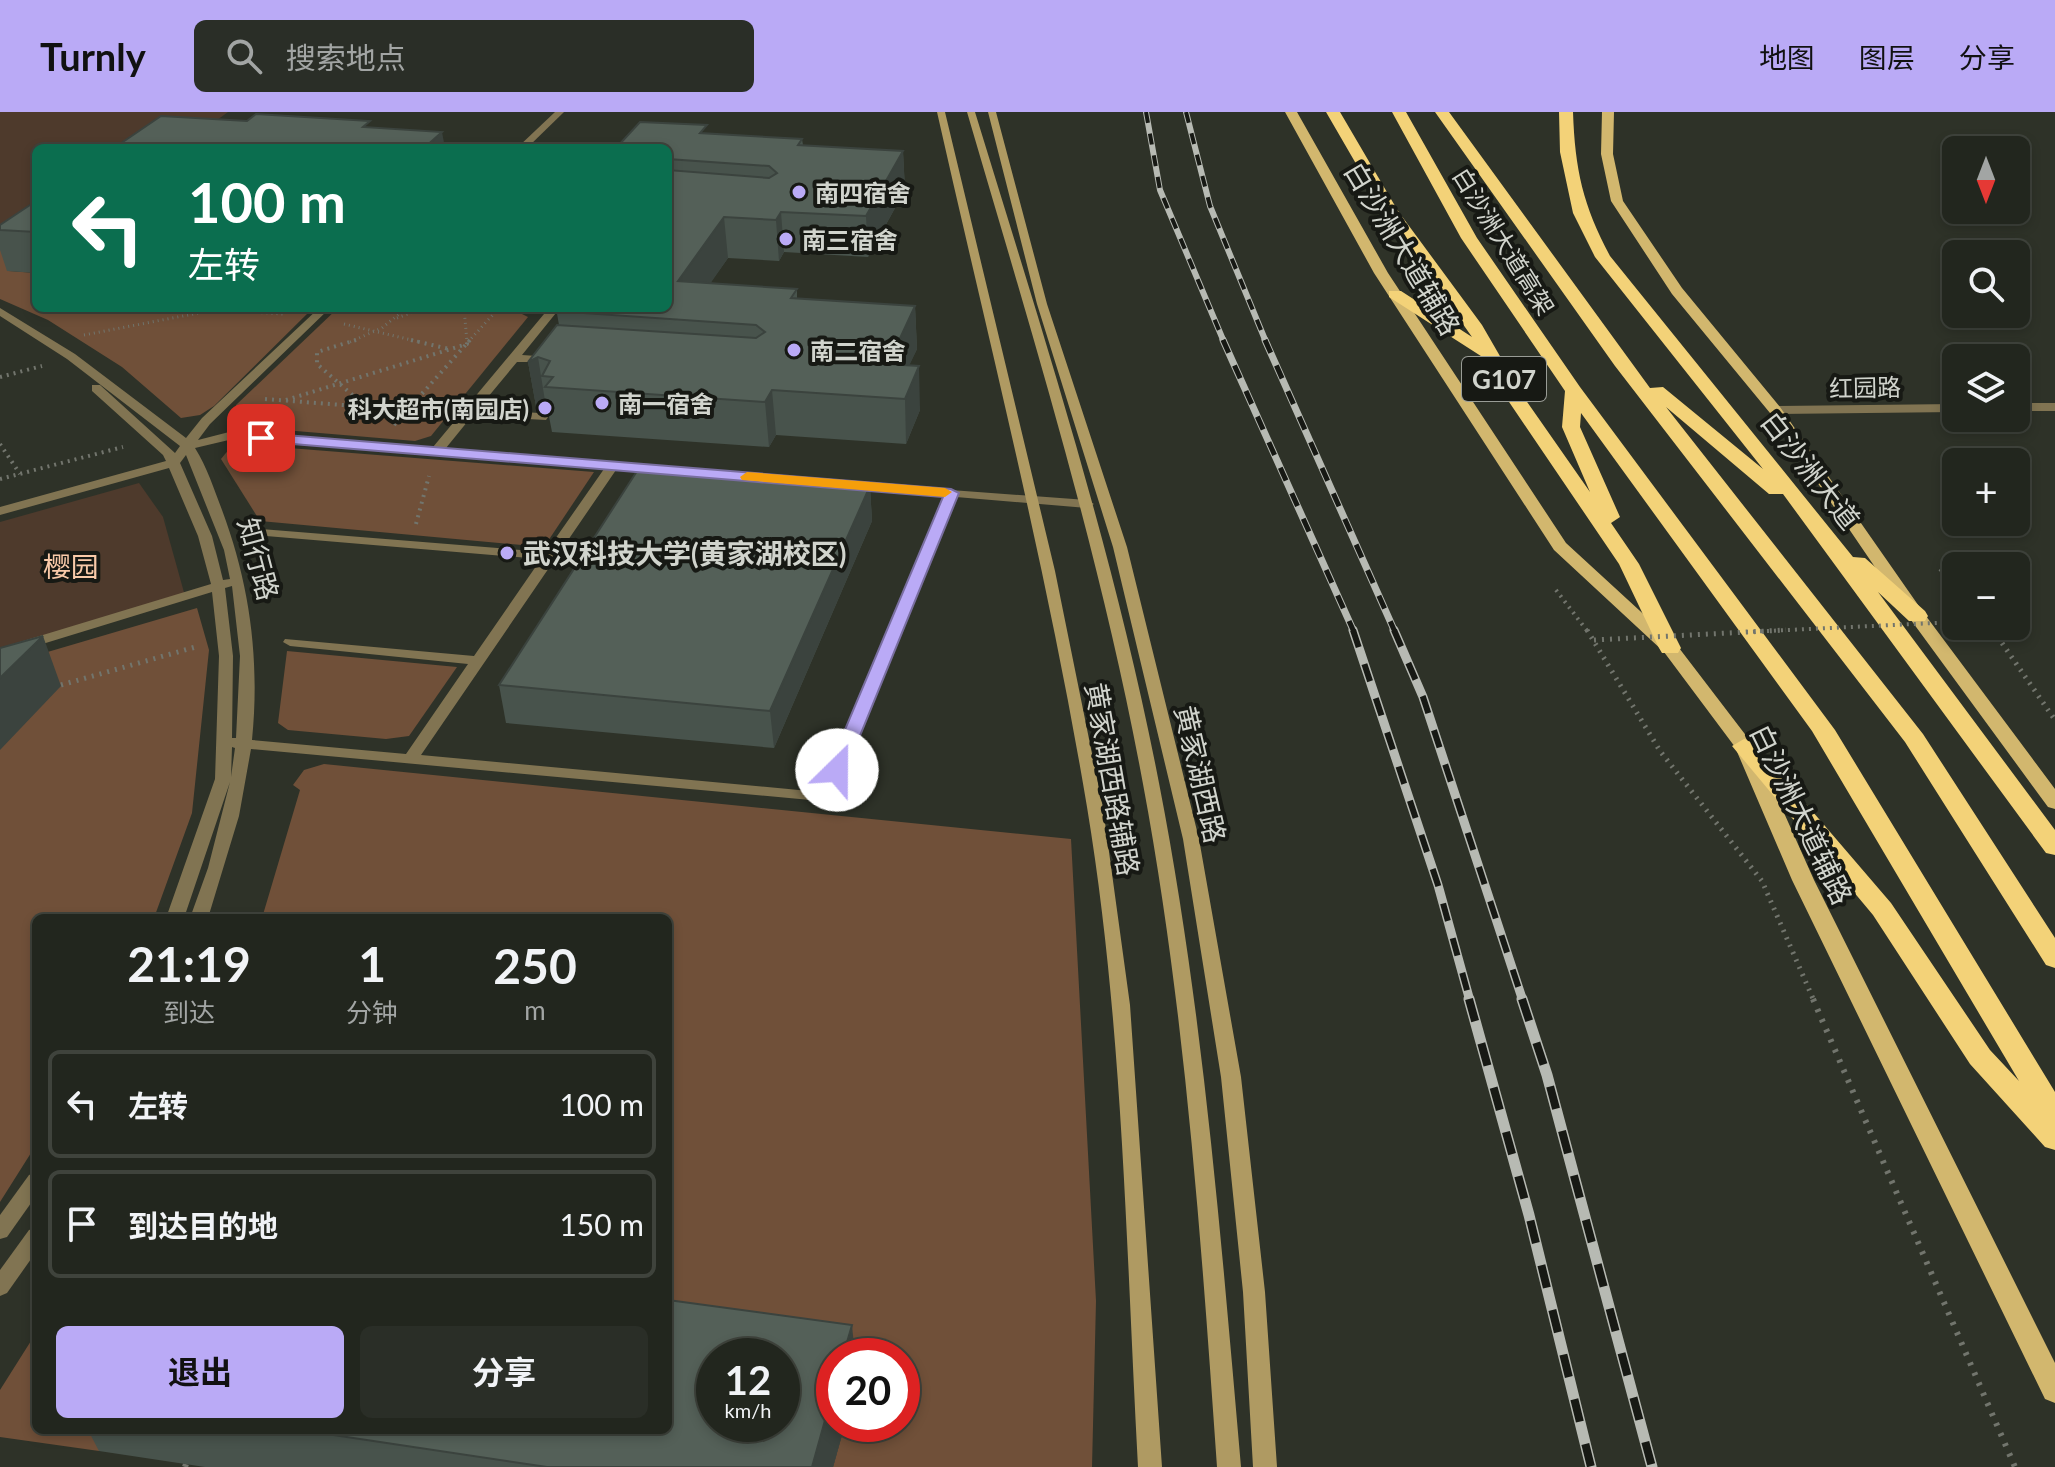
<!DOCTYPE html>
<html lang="zh">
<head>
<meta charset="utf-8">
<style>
	body { margin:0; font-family:Lato,"Noto Sans SC",sans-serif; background:#2a2e27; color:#f1f3f6; height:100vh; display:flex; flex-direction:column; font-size:30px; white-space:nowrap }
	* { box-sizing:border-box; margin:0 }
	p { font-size:26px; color:#a2a5a4 }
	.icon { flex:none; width:44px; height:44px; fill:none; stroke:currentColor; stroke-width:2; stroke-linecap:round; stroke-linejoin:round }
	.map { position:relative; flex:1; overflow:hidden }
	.side { position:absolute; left:32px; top:802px; width:640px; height:520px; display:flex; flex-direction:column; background:#22261e; border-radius:12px; box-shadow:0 4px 12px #0003,0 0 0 2px #3f433c }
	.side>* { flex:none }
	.banner { position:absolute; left:32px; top:32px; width:640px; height:168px; border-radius:12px; box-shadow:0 4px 12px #0003,0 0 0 2px #3f433c; background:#0b6e4f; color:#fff; overflow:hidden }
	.needle { width:52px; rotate:180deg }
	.buttons { position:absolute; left:1942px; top:24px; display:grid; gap:16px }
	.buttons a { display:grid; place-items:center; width:88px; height:88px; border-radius:12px; background:#22261e; box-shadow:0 4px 12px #0003,0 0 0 2px #3f433c; font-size:40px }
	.speed { position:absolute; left:696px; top:1226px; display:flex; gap:16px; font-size:40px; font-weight:700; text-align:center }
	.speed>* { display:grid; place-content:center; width:104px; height:104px; border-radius:50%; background:#22261e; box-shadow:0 4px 12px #0003,0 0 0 2px #3f433c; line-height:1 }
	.speed small { font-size:20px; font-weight:400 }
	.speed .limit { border:12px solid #d22; background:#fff; color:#111 }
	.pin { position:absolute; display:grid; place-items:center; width:68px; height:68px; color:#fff; margin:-34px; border-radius:16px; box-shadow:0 4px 12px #0006 }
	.me { position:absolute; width:88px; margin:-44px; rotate:23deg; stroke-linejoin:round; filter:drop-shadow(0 0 6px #0008) }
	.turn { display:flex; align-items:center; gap:28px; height:168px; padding:0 24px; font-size:36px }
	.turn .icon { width:104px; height:104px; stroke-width:2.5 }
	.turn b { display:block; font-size:56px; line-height:68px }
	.eta { display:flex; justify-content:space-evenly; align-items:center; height:136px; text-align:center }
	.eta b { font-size:48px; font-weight:700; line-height:56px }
	.primary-button { display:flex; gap:16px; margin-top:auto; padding:16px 24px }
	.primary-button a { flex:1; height:92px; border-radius:12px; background:#baaaf6; color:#111; font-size:32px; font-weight:700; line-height:92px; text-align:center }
	.primary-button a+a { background:#2a2e27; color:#f1f3f6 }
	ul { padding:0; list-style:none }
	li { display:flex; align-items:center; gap:24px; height:108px; margin:0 16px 12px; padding:0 8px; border:4px solid #3f433c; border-radius:12px }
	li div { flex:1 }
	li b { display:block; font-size:30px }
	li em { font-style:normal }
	header { display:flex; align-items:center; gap:48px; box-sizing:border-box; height:112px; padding:0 40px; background:#baaaf6; color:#111 }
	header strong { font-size:38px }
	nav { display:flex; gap:44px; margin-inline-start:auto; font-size:28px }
	.search { width:560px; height:72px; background:#2a2e27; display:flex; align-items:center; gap:20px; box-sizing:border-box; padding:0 28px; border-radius:12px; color:#a2a5a4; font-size:30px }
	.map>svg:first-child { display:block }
</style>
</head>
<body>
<header>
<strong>Turnly</strong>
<div class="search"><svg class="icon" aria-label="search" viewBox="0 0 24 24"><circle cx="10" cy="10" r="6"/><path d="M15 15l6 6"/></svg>搜索地点</div>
<nav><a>地图</a><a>图层</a><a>分享</a></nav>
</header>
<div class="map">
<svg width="2055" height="1355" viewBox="0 0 2055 1355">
	<rect width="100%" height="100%" fill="#2e3228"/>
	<!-- green -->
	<g fill="#4e3a2c">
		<polygon points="0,0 228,0 179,36 36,36 36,138 0,135"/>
		<polygon points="139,371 163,405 185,484 0,541 0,410"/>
	</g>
	<!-- forest -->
	<g fill="#705039">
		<polygon points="0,135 9,159 36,161 36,196 310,199 214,294 200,303 181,306 122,255 48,208 0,187"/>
		<polygon points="338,196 456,196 520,201 528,205 431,324 415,329 248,315 232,309 236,293"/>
		<polygon points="251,333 594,360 544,435 260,409 221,347 230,336"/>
		<polygon points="197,496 209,538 192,701 154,806 36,806 36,1033 0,1090 0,554"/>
		<polygon points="287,539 457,555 409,624 386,627 288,618 278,611"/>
		<polygon points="324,652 1071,727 1096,1189 1092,1355 833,1355 845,1312 902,1312 902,1244 668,1241 668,806 262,806 300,678 293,673 304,658"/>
		<polygon points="36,1221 36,1318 111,1318 99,1339 0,1325 0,1278"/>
	</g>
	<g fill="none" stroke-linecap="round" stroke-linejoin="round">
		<!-- path-far3 -->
		<g stroke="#72756d" stroke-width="3" stroke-dasharray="1 4" stroke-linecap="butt">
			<polyline points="464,196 467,230"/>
			<polyline points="397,206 424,196"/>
			<polyline points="344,212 420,230"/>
			<polyline points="84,223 214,198 283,202"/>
			<polyline points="350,230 382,216 399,202 397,196"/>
			<polyline points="468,230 499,196"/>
		</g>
		<!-- path-far2 -->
		<g stroke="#72756d" stroke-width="4" stroke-dasharray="2 5" stroke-linecap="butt">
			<polyline points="356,228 317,240 317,252 365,294"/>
			<polyline points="411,228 449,237"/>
			<polyline points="0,265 42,254"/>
			<polyline points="265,287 407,298"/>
			<polyline points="286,288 467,232 467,228"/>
			<polyline points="394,313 470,228"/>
			<polyline points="0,332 20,362"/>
			<polyline points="0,367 123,335"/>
			<polyline points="416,412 429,364"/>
			<polyline points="1940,457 1956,475"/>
			<polyline points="1556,478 1588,520"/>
			<polyline points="1990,514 1994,520"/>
		</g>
		<!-- path-far1 -->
		<g stroke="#72756d" stroke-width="5" stroke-dasharray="2 6" stroke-linecap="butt">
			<polyline points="1587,518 1660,639 1762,769 1814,889"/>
			<polyline points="1993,518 2055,608"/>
			<polyline points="61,573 199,534"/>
		</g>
		<!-- path -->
		<g stroke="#72756d" stroke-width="6" stroke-dasharray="3 8" stroke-linecap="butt">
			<polyline points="1813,887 2015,1355"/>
			<polyline points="185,1355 186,1352"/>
		</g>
		<!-- lane -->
		<g fill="#817452" fill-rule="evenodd">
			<polygon points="555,0 564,0 527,36 517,36"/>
			<path d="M 0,196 L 75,242 L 186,326 L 202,306 L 319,196 L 330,196 L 210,312 L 198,328 L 233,319 L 433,335 L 549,196 L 560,196 L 522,243 L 551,245 L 555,246 L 555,250 L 517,250 L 478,297 L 539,301 L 545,292 L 553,292 L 555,295 L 546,308 L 472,304 L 446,336 L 774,363 L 774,369 L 769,370 L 616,358 L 421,643 L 820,680 L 943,384 L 848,377 L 842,373 L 843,370 L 1087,388 L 1094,392 L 1087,396 L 956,385 L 832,690 L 251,637 L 239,704 L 208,806 L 190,806 L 208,756 L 230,670 L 184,806 L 166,806 L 215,667 L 219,544 L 212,480 L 0,545 L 0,536 L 211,472 L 198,424 L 169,356 L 0,403 L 0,395 L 166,349 L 163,343 L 92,279 L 92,273 L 100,273 L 175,341 L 180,334 L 67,247 L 0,204 ZM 233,327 L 604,357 L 546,440 L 261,417 L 259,420 L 266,424 L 541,447 L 474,544 L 285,527 L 283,530 L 290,534 L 468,552 L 406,642 L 252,628 C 260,548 250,473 222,398 C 214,377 207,355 195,336 ZM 186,343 L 224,438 L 230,467 L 223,468 L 212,424 L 180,351 ZM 232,474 L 240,544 L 236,626 L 232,626 L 233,544 L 225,476 ZM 232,635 L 235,636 L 231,665 Z"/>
			<polygon points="36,1060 36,1084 7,1125 0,1127 0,1103 29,1063"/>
			<polygon points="36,1116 36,1140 7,1181 0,1184 0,1158 29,1118"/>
		</g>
		<!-- street -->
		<g fill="#817452" fill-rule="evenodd">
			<rect x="2016" y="291" width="39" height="8"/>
			<polygon points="1956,292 1956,300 1775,302 1769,298 1775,294"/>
		</g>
		<!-- secondary -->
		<g fill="#af9a62" fill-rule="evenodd">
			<path d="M 937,0 L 945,0 L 1055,459 L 1103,696 L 1130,893 L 1162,1355 L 1138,1355 C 1126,1135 1123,912 1087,695 C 1048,461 989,231 937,0 Z"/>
			<path d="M 967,0 L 975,0 C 1043,222 1115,443 1159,671 C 1203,897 1221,1126 1241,1355 L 1217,1355 C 1201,1126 1185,897 1143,672 C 1101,444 1032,222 967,0 Z"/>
			<polygon points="988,0 996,0 1047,192 1127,435 1199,727 1241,965 1265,1180 1277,1355 1253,1355 1243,1180 1221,965 1183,727 1113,435 1037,192"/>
		</g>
		<!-- primary -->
		<g fill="#d2b76e" fill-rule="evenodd">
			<polygon points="1285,0 1297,0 1388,161 1566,431 1676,532 1754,634 1814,768 2055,1251 2055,1291 2045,1287 1792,768 1735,635 1664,540 1554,438 1374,161"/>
			<polygon points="1602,0 1614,0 1613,42 1623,89 1682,176 1780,295 1923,500 2055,677 2055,697 2048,695 1911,508 1770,301 1672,182 1611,89 1601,42"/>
		</g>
		<!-- highway -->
		<g fill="#f3d278" fill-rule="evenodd">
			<polygon points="1326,0 1340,0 1398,99 1482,213 1523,284 1590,380 1562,315 1565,279 1461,126 1392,0 1406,0 1477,126 1580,275 1835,618 2055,980 2055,1038 2045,1035 1970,952 1873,803 1732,634 1744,627 1752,629 1891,791 1990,938 2019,969 1812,619 1581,301 1580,315 1620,405 1611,411 1639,452 1681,536 1678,541 1662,541 1659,536 1619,452 1505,284 1484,246 1389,185 1389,179 1401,179 1472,225 1384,100"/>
			<path d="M 1435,0 L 1449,0 L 1650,276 L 1663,275 L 1763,357 L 1595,145 L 1573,101 L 1560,40 L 1559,0 L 1573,0 C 1575,58 1583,93 1610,144 L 1853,445 L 1865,446 L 1925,499 L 1928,504 L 1925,509 L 1909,509 L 1878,480 L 2055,718 L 2055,743 L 2046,741 L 1783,382 L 1769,382 L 1666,295 L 1923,622 L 2055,826 L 2055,856 L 2046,853 L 1905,630 L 1615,254 Z"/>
		</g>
		<!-- rail-far3 casing -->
		<g stroke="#b7bab3" stroke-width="6">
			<g id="rail-far3">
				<polyline points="1146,0 1160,78 1224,230"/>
				<polyline points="1186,0 1210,94 1266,230"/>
			</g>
		</g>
		<!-- rail-far2 casing -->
		<g stroke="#b7bab3" stroke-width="7">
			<g id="rail-far2">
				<polyline points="1223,228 1354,520"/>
				<polyline points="1265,228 1395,520"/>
			</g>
		</g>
		<!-- rail-far1 casing -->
		<g stroke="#b7bab3" stroke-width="9">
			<g id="rail-far1">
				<polyline points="1353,518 1438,773 1470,889"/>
				<polyline points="1394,518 1423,585 1523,889"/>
			</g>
		</g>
		<!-- rail casing -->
		<g stroke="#b7bab3" stroke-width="11">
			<g id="rail">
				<polyline points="1469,887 1529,1103 1591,1355"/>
				<polyline points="1522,887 1547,963 1652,1355"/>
			</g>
		</g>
		<!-- rail-far3 -->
		<use href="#rail-far3" stroke="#171914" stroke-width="4" stroke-dasharray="11" stroke-linecap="butt"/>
		<!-- rail-far2 -->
		<use href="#rail-far2" stroke="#171914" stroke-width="5" stroke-dasharray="14" stroke-linecap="butt"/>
		<!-- rail-far1 -->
		<use href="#rail-far1" stroke="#171914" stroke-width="6" stroke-dasharray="18" stroke-linecap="butt"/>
		<!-- rail -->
		<use href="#rail" stroke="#171914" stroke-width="8" stroke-dasharray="23" stroke-linecap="butt"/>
		<!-- path-bridge-far1 -->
		<polyline stroke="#72756d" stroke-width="4" stroke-dasharray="2 5" stroke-linecap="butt" points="1746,520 1956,510"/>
		<!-- path-bridge -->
		<polyline stroke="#72756d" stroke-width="5" stroke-dasharray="2 6" stroke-linecap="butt" points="1594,528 1786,518"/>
	</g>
	<!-- wall -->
	<g fill="#48534c">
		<polygon points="708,22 802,27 803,33 903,39 905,78 868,145 784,140 779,149 728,146 710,171 797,177 797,186 915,194 917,237 909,253 920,298 906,332 776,323 769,335 552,320 546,289 545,289 536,294 528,250 559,213 556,196 668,196 668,36"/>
		<polygon points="36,89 36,161 7,159 0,138 0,113"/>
		<polygon points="254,196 307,196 304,199"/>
		<polygon points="870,374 872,409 774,636 506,611 499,573"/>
		<polygon points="845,1312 833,1355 205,1355 99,1339 88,1318 668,1318"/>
	</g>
	<!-- shaded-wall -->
	<g fill="#3b433e">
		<polygon points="442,20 445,36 424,36"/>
		<polygon points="903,39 905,78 868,145 866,104"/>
		<polygon points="781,100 784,140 779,149 776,108"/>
		<polygon points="724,105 728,146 685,208 678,169"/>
		<polygon points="915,194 917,237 894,286 888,252"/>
		<polygon points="538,245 545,289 536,294 528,250"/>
		<polygon points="919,254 920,298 906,332 905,287"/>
		<polygon points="772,278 776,323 769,335 765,290"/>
		<polygon points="870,374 872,409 774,636 770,599"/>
		<polygon points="43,524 61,574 0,638 0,566"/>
		<polygon points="852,1213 855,1244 843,1244"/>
		<polygon points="834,1276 834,1312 845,1312 833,1355 812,1355"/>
	</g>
	<!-- building -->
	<g fill="#546058" stroke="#3b433e" stroke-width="2" fill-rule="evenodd">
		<polygon points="256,2 370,9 363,15 442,20 424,36 114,36 161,4 247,9"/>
		<polygon points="640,10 707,13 700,21 802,27 798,33 903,39 866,104 781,100 776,108 724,105 678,169 797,177 791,186 915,194 888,252 919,254 905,287 772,278 765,290 545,275 553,265 542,264 550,249 538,245 528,250 557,213 756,226 765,220 756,213 568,200 571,196 668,196 668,58 769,66 777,61 769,54 668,47 668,36 616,36"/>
		<polygon points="36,89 36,120 0,118 0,113"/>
		<polygon points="639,356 870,374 770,599 499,573"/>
		<polygon points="43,524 0,566 0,536"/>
		<path d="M 668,1188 L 852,1213 L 843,1244 L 834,1244 L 834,1276 L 812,1355 L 547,1355 L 300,1318 L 668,1318 ZM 714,1244 L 782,1244 L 782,1312 L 714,1312 Z"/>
	</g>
	<!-- route -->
	<polygon fill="#baaaf6" stroke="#796ea0" stroke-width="2" points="261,321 951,377 959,381 846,658 837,663 828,658 943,385 256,329 254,326"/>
	<!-- slow -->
	<polygon fill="#f59e0b" points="747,360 945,376 952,380 945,385 742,368 740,365"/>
	<!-- markers -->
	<g fill="#baaaf6" stroke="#171914" stroke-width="3">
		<circle cx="799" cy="80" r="8"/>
		<circle cx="786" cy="127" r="8"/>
		<circle cx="794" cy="238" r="8"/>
		<circle cx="602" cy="291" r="8"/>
		<circle cx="545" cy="296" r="8"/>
		<circle cx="507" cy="441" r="8"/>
	</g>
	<g text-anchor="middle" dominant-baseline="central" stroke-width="8" stroke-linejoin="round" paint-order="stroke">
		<!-- far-poi labels -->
		<g font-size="24" font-weight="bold" fill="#d1d4cd" stroke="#171914" text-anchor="start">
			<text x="815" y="80">南四宿舍</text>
			<text x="802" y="127">南三宿舍</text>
			<text x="810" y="238">南二宿舍</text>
			<text x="618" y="291">南一宿舍</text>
			<text x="529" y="296" text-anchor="end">科大超市(南园店)</text>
		</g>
		<!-- far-street labels -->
		<g font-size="24" fill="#d1d4cd" stroke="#171914">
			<text transform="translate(1504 129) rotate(58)">白沙洲大道高架</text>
			<text transform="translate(1865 275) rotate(-1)">红园路</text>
		</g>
		<!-- shield labels -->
		<rect fill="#171914" stroke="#999c96" stroke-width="2" x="1462" y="245" width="84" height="44" rx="6"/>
		<g font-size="26" font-weight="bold" fill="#d1d4cd">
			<text x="1504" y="267">G107</text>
		</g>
		<!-- street labels -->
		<g font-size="28" fill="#d1d4cd" stroke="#171914">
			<text transform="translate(1403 136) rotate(59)">白沙洲大道辅路</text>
			<text transform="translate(1811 358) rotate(52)">白沙洲大道</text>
			<text transform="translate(259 447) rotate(75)">知行路</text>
			<text transform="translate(1201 662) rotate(77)">黄家湖西路</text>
			<text transform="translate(1113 667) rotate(80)">黄家湖西路辅路</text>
			<text transform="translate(1802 702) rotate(64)">白沙洲大道辅路</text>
		</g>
		<!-- poi labels -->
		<g font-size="28" font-weight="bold" fill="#d1d4cd" stroke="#171914" text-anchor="start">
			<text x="523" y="441">武汉科技大学(黄家湖校区)</text>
		</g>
		<!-- park labels -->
		<g font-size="28" fill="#f9caa9" stroke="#171914">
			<text x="71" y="454">樱园</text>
		</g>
	</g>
</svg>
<div class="buttons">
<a><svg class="needle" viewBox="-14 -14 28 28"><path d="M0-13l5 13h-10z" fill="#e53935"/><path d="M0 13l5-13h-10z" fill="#a2a5a4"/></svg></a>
<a><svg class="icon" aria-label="search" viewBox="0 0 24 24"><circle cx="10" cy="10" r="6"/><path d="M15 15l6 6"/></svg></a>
<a><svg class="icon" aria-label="layers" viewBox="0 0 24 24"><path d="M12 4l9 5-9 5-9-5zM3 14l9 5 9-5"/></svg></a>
<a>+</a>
<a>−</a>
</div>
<div class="speed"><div>12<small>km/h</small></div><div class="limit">20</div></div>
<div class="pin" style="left:261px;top:326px;background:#d93025"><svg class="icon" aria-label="arrive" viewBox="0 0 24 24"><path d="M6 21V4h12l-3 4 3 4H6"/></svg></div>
<svg class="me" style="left:837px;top:658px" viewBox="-20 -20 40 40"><circle r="19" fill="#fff"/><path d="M0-13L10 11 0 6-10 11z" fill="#baaaf6"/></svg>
<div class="banner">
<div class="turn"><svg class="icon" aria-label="left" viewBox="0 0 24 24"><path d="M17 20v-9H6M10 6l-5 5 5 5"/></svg><div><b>100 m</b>左转</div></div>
</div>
<section class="side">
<div class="eta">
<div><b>21:19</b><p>到达</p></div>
<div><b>1</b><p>分钟</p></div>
<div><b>250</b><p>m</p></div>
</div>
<ul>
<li><svg class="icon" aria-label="left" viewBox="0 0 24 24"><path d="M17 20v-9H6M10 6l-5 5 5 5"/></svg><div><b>左转</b></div><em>100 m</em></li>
<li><svg class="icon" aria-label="arrive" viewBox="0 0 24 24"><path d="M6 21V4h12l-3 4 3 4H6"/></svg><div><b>到达目的地</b></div><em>150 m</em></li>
</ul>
<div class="primary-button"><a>退出</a><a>分享</a></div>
</section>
</div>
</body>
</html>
